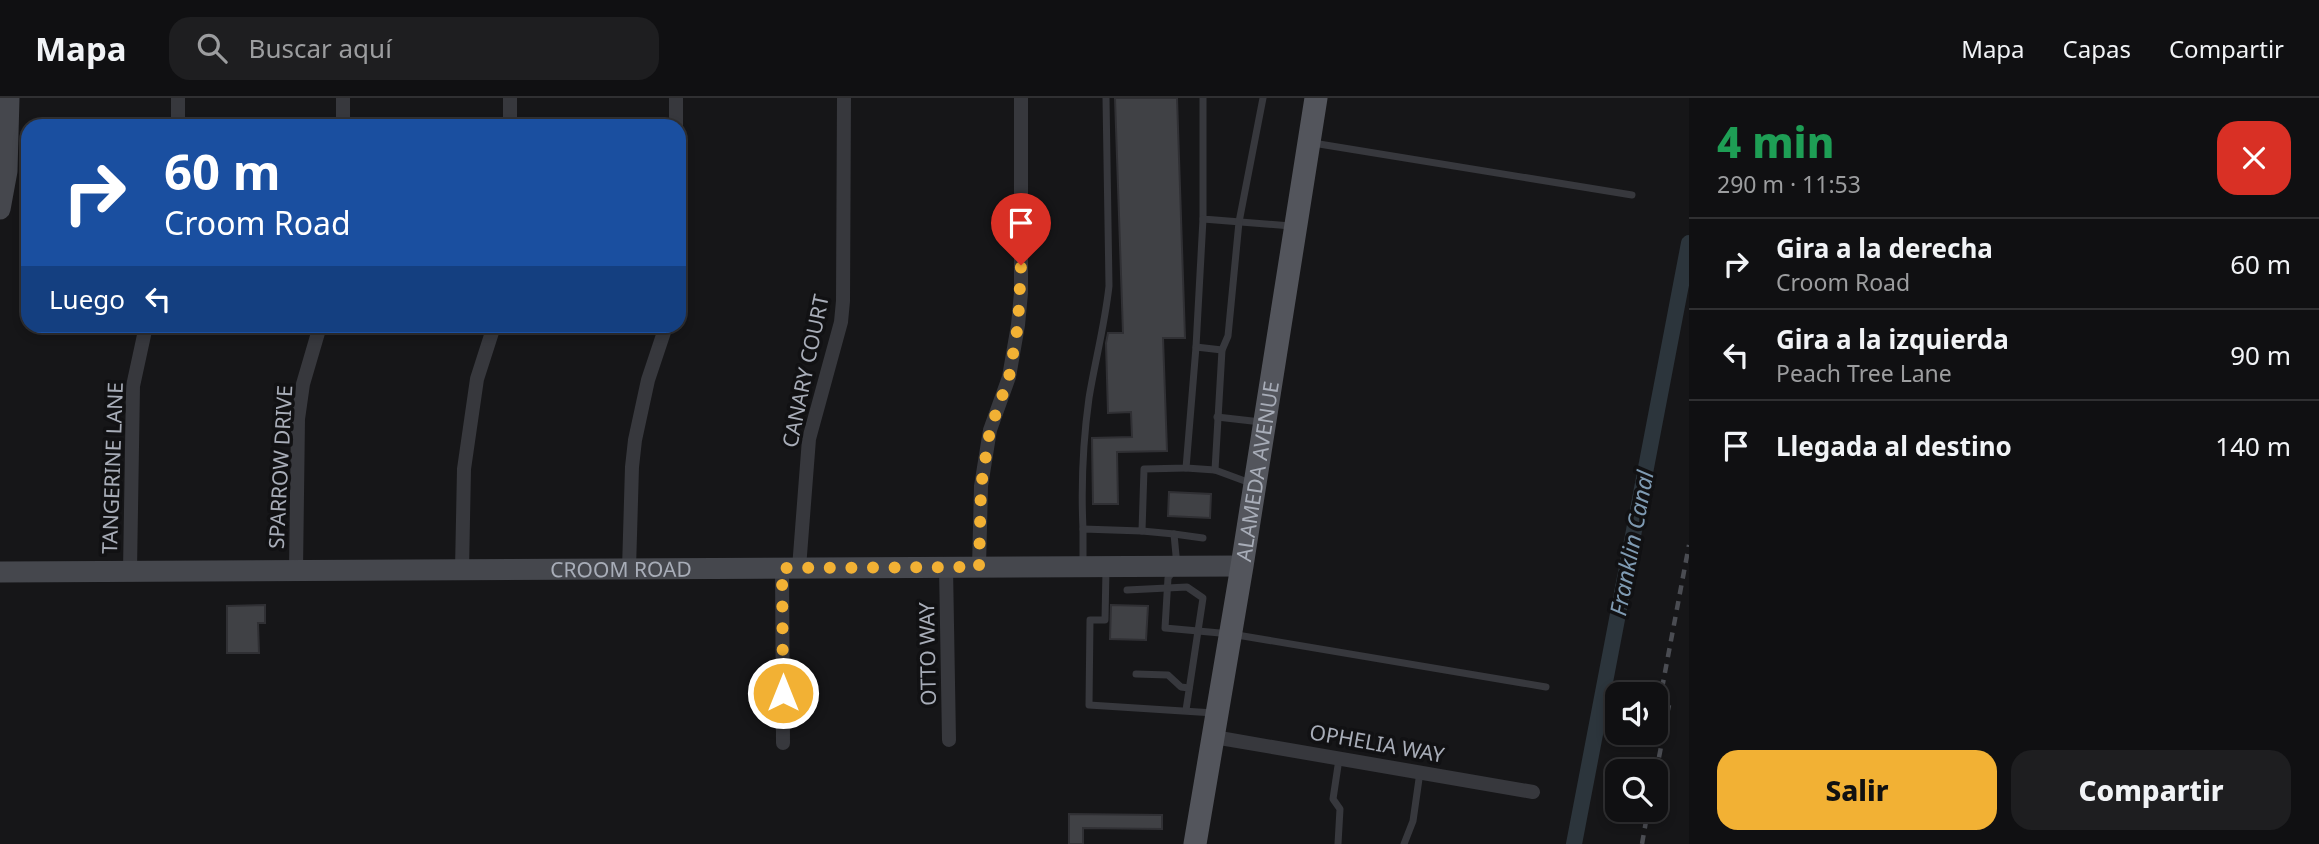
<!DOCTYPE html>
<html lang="es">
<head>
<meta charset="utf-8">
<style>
	body { margin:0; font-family:"Noto Sans",sans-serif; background:#1e1e20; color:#f1f3f6; height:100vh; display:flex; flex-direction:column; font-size:26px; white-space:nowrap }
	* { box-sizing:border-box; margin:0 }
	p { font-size:23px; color:#9c9d9f }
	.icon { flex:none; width:38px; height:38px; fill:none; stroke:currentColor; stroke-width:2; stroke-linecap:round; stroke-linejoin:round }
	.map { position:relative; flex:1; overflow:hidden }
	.panel { display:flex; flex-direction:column; background:#101012; width:630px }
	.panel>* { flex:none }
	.banner { position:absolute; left:21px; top:21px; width:665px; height:214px; border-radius:21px; box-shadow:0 4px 10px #0003,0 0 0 2px #303032; background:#1a4fa0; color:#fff; overflow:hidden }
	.controls { position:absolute; left:1605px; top:584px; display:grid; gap:14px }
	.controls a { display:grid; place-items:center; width:63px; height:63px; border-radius:14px; background:#101012; box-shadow:0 4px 10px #0003,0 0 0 2px #303032; font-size:35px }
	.pin { position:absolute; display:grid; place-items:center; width:60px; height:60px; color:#fff; margin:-72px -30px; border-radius:50% 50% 50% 0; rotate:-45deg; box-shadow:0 0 7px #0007 }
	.pin .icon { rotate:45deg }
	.me { position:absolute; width:77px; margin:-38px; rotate:0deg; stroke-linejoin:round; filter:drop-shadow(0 0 5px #0008) }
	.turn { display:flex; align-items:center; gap:24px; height:147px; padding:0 28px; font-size:32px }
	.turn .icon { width:91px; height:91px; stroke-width:2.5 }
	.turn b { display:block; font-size:49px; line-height:60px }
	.then { display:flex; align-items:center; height:66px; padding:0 28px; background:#0003; gap:14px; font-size:26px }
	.round { display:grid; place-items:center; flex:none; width:74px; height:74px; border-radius:21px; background:#1e1e20 }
	.head { display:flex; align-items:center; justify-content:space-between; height:119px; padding:0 28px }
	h1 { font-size:42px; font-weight:800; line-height:52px; color:#1e9e55 }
	.cta { display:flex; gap:14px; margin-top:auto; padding:14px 28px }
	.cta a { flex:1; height:80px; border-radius:21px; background:#f2b134; color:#111; font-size:28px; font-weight:800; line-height:80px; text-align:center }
	.cta a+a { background:#1e1e20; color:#f1f3f6 }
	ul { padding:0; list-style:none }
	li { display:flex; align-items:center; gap:21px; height:91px; padding:0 28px; border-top:2px solid #303032 }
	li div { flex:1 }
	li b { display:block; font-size:26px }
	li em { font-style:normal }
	header { display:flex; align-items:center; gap:42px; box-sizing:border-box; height:98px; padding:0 35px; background:#101012; border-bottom:2px solid #303032 }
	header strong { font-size:33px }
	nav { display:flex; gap:38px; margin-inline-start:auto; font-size:24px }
	.search { width:490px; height:63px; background:#1e1e20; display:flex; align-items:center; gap:18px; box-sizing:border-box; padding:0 24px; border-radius:21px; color:#9c9d9f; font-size:26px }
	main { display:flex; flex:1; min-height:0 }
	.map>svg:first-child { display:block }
</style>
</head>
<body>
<header>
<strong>Mapa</strong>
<div class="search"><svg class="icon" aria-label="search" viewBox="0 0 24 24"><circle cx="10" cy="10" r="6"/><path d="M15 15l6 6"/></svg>Buscar aquí</div>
<nav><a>Mapa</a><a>Capas</a><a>Compartir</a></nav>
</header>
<main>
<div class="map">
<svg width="1689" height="746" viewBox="0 0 1689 746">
	<rect width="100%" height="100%" fill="#161618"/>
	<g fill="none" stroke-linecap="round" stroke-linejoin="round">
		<!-- canal -->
		<polyline stroke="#2c353c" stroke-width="16" points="1574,746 1689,145"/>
	</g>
	<!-- building -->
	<g fill="#404145" stroke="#303034" stroke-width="2">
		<polygon points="1115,0 1177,0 1185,240 1163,240 1167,353 1117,354 1118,406 1093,406 1092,340 1132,339 1131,314 1108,315 1106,245 1108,235 1123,235"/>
		<polygon points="1169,394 1211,396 1210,420 1168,418"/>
		<polygon points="265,507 265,525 258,525 259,555 227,555 227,508"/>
		<polygon points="1111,507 1148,508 1146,542 1110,541"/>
		<polygon points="1069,716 1162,717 1162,731 1083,730 1083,746 1069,746"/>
	</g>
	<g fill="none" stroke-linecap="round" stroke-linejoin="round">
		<!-- lane -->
		<g stroke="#37383d" stroke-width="7">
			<polyline points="1203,0 1203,121 1291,128"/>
			<polyline points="1313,45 1632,97"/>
			<polyline points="1196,249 1222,252"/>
			<polyline points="1217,319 1261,324"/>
			<polyline points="1186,370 1215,372 1253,386"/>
			<polyline points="1215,372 1222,252 1228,238 1239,124 1263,0"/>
			<path d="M 1083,431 C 1081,388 1083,343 1089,300 C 1095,263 1105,226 1109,188 L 1106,0"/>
			<polyline points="1142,433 1174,436 1177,468 1168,480 1165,530 1231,536 1546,589"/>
			<polyline points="1174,436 1203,440"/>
			<polyline points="1083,466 1083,431 1142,433 1144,371 1186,370 1196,249 1203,121"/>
			<polyline points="1106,471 1105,522 1090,522 1089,607 1214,615"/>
			<polyline points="1127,492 1187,489 1203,500 1186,612"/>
			<polyline points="1136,576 1168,577 1181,589 1189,590"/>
			<polyline points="1338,746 1340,711 1333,701 1339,661"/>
			<polyline points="1404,746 1413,723 1420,674"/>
		</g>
		<!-- street -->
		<g stroke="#37383d" stroke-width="14">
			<polyline points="178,0 178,28"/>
			<polyline points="343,0 343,28"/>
			<polyline points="676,0 676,28"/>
			<polyline points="510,28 510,0"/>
			<polyline points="946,469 949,642"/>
			<polyline points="979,469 981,388 990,332 1009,279 1018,227 1021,195 1021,0"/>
			<polyline points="782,470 783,645"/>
			<polyline points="799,470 809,341 841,224 843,203 844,0"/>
			<polyline points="629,471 632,369 635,342 648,282 666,228"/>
			<polyline points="296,472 298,321 303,286 320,228"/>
			<polyline points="462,472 464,371 477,281 494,228"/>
			<polyline points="130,473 133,288 146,228"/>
			<polyline points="1214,639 1533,694"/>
		</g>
		<!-- secondary -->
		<g stroke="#45474d" stroke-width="21">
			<polyline points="0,111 7,73 9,0"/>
			<path id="s1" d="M 0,474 L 1242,468"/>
		</g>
		<!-- primary -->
		<path stroke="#53555c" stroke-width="23" id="s2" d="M 1195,746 L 1242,468 L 1316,0"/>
		<!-- rail -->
		<g stroke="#4a4c52" stroke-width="4.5" stroke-dasharray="9 7" stroke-linecap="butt">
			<polyline points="1656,622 1689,447"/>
			<polyline points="1656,675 1669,607"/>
			<polyline points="1642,746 1648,712"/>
		</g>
	</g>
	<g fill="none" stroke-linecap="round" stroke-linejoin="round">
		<!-- route -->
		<polyline stroke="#f2b134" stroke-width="12" stroke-dasharray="0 21.6" points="783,595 782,470 979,469 981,388 990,332 1009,279 1018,227 1021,167"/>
	</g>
	<g text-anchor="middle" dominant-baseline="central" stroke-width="7" stroke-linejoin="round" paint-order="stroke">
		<!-- street labels -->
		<g font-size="21" fill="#a8adb8" stroke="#111113">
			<text transform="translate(805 273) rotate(-78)">CANARY COURT</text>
			<text transform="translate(280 369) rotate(-87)">SPARROW DRIVE</text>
			<text transform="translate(112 370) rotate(-88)">TANGERINE LANE</text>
			<text stroke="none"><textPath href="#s2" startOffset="378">ALAMEDA AVENUE</textPath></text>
			<text stroke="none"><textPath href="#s1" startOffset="621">CROOM ROAD</textPath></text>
			<text transform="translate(927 556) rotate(-91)">OTTO WAY</text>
			<text transform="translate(1377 645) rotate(10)">OPHELIA WAY</text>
		</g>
		<!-- water labels -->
		<g font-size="23" font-style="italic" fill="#7f9bb3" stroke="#111113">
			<text transform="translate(1631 445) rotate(-79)">Franklin Canal</text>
		</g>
	</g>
</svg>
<div class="controls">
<a><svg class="icon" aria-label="sound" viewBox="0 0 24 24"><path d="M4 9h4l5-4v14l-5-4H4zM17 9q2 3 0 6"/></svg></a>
<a><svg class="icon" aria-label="search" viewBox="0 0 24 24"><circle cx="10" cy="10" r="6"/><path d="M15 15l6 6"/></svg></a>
</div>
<div class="pin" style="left:1021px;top:167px;background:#d93025"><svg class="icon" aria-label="arrive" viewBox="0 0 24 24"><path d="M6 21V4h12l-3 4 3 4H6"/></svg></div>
<svg class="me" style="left:783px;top:595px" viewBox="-20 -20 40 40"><circle r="17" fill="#f2b134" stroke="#fff" stroke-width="3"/><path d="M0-11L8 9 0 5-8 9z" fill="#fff"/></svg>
<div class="banner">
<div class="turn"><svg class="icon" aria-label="right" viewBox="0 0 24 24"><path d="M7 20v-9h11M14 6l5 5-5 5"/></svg><div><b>60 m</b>Croom Road</div></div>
<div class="then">Luego<svg class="icon" aria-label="left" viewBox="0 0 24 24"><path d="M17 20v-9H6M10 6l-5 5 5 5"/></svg></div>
</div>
</div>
<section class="panel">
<div class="head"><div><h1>4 min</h1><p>290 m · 11:53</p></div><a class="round" style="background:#d93025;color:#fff"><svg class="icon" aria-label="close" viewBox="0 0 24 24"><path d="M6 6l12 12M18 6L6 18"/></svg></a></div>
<ul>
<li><svg class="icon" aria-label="right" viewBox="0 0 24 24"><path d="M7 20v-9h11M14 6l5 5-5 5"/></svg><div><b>Gira a la derecha</b><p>Croom Road</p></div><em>60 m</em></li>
<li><svg class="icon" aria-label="left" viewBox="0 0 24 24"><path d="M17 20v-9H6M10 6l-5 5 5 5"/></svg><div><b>Gira a la izquierda</b><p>Peach Tree Lane</p></div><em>90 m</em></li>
<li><svg class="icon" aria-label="arrive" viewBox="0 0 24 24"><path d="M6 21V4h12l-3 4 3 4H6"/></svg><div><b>Llegada al destino</b></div><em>140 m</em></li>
</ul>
<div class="cta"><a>Salir</a><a>Compartir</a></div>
</section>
</main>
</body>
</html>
